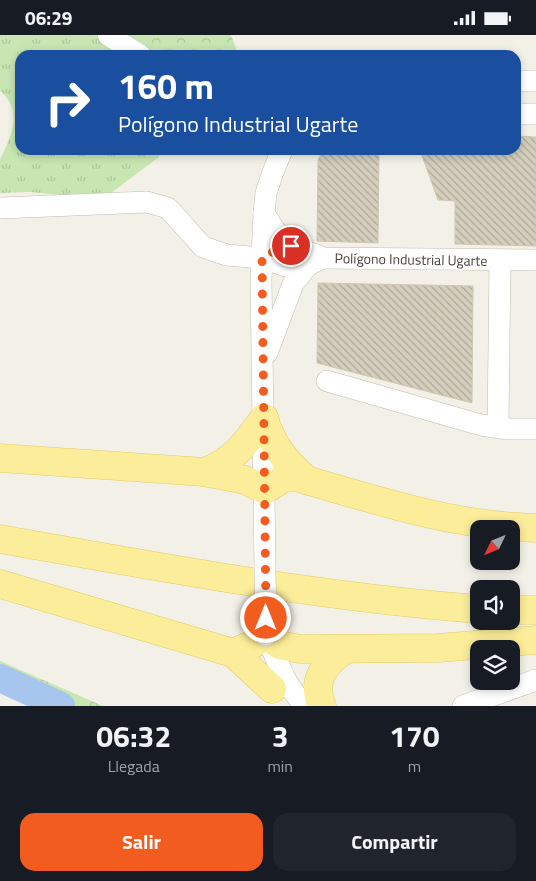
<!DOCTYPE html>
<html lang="es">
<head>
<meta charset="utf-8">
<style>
	body { margin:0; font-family:"Titillium Web",sans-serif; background:#20242c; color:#f1f3f6; height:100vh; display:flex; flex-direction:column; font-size:19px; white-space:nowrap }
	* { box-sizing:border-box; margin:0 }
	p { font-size:16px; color:#9ea1a6 }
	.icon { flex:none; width:28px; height:28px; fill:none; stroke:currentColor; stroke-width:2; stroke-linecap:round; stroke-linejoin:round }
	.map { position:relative; height:671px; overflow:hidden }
	.drawer { display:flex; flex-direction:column; background:#171b24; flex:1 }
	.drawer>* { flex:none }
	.guide { position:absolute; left:15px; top:15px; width:506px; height:105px; border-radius:15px; box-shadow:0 2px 8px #0003; background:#1a4fa0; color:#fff; overflow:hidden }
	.needle { width:32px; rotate:227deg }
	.controls { position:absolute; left:470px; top:485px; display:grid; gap:10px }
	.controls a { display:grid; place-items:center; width:50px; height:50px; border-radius:10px; background:#171b24; box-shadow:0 2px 8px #0003; font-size:25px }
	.pin { position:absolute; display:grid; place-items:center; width:42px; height:42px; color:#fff; margin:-21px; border:2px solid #fff; border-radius:50%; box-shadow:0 1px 5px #0007 }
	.me { position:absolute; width:55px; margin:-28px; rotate:0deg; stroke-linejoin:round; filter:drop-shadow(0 0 4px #0008) }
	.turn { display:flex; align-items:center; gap:18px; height:105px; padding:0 20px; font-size:22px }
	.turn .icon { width:65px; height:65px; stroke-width:2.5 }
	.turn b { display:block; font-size:35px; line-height:42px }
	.eta { display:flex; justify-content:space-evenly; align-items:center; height:85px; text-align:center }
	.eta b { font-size:30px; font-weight:700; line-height:35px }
	.cta { display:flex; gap:10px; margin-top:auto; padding:10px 20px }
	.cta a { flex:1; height:58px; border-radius:15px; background:#f25d1f; color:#fff; font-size:20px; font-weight:700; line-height:58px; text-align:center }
	.cta a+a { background:#20242c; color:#f1f3f6 }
	.status { display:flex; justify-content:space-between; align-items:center; height:35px; padding:0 25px; background:#171b24; direction:ltr }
	.status svg { height:14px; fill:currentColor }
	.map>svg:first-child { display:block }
</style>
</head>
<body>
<div class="status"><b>06:29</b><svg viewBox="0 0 49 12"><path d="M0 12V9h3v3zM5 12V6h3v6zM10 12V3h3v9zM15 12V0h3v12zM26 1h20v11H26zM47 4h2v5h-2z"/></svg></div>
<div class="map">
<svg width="536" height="671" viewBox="0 0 536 671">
	<defs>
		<pattern id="grass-tufts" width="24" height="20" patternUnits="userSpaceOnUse" patternTransform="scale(1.25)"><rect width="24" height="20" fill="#c7e6b2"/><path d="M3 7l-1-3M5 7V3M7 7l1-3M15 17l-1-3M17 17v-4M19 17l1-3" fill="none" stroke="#acc69a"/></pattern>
		<pattern id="forest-crowns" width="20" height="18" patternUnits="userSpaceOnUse" patternTransform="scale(1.25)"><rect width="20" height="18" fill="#c7e6b2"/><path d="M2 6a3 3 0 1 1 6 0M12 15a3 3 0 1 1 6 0" fill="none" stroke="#acc69a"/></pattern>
		<pattern id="building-back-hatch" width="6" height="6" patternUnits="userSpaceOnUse" patternTransform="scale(1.25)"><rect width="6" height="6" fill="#d4cebd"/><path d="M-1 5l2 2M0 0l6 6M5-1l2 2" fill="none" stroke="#aea99a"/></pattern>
	</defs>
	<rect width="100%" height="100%" fill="#f3f1e7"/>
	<!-- grass -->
	<path fill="url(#grass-tufts)" d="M 0,0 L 120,0 L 142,20 L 20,20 L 20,115 L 159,115 L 159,122 L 103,164 L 30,157 L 0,158 C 0,148 0,135 0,125 C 2,119 6,113 8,107 C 16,89 17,69 0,56 Z"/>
	<!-- forest -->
	<g fill="url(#forest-crowns)">
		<polygon points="120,0 231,0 236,13 236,20 142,20"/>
		<polygon points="0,626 103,671 42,671 0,653"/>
	</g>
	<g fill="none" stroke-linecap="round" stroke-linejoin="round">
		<!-- river -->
		<polyline stroke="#a6c6ee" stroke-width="28" points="0,643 61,671"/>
	</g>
	<!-- building -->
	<g fill="url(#building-back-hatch)" stroke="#cfc7b1">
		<polygon points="516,101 536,102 536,211 455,209 455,166 438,165 420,115 516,115"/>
		<polygon points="323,115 379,115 378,208 317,206 318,125"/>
		<polygon points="318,248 473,251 472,368 317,328"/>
	</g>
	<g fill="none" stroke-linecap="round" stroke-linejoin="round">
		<!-- minor casing -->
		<g stroke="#c1bdad" stroke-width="22">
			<g id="minor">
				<polyline points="108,0 140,20"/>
				<polyline points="516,46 536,46"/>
				<polyline points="516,79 536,79"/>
				<polyline points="0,173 147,167 168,173 203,212 227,220 262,223 286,231 297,232 308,230 323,223"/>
				<path d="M 264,178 C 271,189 279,206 292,211 C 302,216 313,218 323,223 L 536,225"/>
				<polyline points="267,318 293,249 308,230"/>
				<polyline points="327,346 481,390 508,394 536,394"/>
				<polyline points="498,392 500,225"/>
				<polyline points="265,532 261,245 264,178 266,158 273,137 282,115"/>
				<path d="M 266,600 C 277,624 286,654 306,671"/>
				<polyline points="463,671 536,645"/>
			</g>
		</g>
		<!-- major casing -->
		<g stroke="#dfcd69" stroke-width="29">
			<g id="major">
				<path d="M 264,383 C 271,408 288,430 308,446"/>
				<path d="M 0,423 L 204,437 L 245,445 L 265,455 L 284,443 L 296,442 C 375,465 453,491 536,493"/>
				<path d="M 204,437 C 232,428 248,406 264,383"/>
				<path d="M 0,504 C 159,532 318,562 479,574"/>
				<polyline points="0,549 233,618 272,654"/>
				<polyline points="511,575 536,575"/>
				<polyline points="233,618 253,609 266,600 280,610 300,614 438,613 536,605"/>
				<path d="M 322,671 C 311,647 324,628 345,615"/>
			</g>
		</g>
		<!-- minor -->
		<use href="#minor" stroke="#fff" stroke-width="21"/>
		<!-- major -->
		<use href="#major" stroke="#fbed99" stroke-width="28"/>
		<!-- minor-bridge casing -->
		<g stroke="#c1bdad" stroke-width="22" stroke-linecap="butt">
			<polyline id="minor-bridge" points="265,532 266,600"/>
		</g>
		<!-- minor-bridge -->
		<use href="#minor-bridge" stroke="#fff" stroke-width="21"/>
	</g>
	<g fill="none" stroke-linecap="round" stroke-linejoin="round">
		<!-- route -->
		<polyline stroke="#f25d1f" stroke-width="9" stroke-dasharray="0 16.2" points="266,583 262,222 279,214 291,211"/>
	</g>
	<g text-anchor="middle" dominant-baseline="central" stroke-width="4.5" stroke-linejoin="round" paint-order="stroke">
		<!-- street labels -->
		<g font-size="14" fill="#464236" stroke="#fff">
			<text transform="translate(411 224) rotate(1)">Polígono Industrial Ugarte</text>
		</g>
	</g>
</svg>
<div class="controls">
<a><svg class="needle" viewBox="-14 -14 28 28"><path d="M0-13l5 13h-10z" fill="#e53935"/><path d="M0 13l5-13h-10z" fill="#9ea1a6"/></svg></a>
<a><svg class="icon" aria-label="sound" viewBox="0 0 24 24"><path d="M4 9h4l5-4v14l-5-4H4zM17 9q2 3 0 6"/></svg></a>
<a><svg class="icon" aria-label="layers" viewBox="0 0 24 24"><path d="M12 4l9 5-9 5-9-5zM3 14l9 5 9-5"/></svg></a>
</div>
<div class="pin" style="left:291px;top:211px;background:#d93025"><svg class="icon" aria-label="arrive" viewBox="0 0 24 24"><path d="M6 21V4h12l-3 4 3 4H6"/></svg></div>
<svg class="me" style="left:266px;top:583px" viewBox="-20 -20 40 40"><circle r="17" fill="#f25d1f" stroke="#fff" stroke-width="3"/><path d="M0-11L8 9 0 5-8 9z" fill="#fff"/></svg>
<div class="guide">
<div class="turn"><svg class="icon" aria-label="right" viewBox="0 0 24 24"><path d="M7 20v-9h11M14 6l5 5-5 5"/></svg><div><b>160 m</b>Polígono Industrial Ugarte</div></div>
</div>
</div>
<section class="drawer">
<div class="eta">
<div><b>06:32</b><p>Llegada</p></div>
<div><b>3</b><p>min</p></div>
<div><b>170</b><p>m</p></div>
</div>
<div class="cta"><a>Salir</a><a>Compartir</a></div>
</section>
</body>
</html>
